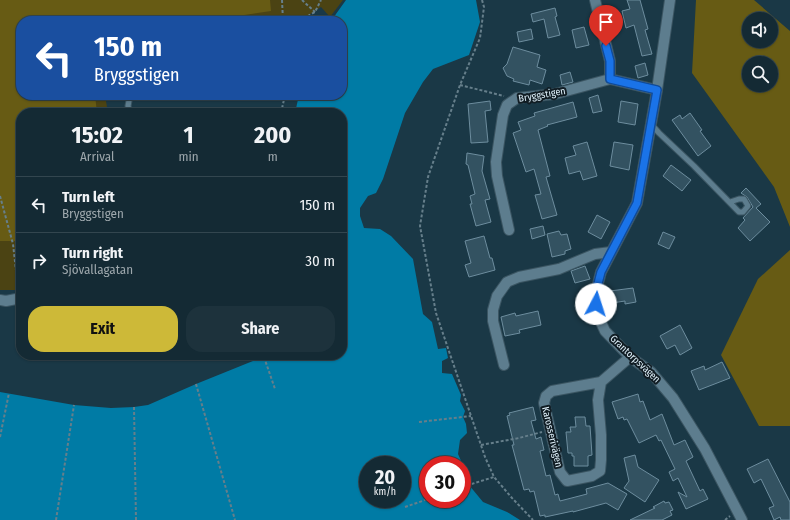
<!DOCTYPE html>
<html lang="en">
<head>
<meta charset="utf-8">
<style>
	body { margin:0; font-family:"Fira Sans Condensed",sans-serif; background:#1d323c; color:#f1f3f6; height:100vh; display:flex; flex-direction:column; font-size:15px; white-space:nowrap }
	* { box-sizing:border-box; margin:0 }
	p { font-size:13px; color:#9da7ac }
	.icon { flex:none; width:22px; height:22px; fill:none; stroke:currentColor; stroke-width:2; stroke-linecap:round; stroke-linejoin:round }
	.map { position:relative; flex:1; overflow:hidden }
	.panel { position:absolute; left:16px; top:108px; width:331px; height:252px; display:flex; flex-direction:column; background:#142a34; border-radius:16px; box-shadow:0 1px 3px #0004,0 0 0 1px #33464f }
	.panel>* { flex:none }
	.hud { position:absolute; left:16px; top:16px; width:331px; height:84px; border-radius:16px; box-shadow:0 1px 3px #0004,0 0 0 1px #33464f; background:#1a4fa0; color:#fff; overflow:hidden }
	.controls { position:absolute; left:742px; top:12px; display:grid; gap:8px }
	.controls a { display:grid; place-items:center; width:36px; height:36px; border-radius:50%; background:#142a34; box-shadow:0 1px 3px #0004,0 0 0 1px #33464f; font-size:20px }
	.speed { position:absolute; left:359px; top:456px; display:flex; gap:8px; font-size:20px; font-weight:700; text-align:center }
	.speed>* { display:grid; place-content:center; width:52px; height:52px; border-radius:50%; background:#142a34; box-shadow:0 1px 3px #0004,0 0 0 1px #33464f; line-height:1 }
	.speed small { font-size:10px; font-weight:400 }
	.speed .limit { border:6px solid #d22; background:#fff; color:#111 }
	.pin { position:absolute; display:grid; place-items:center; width:34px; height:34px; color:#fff; margin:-41px -17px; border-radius:50% 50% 50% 0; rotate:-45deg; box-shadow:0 0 4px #0007 }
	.pin .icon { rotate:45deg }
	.me { position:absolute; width:44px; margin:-22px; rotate:5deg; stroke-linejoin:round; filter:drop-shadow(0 0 3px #0008) }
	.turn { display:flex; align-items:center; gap:14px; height:84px; padding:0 12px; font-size:18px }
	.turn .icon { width:52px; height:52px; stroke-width:2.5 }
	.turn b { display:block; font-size:28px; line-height:34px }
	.eta { display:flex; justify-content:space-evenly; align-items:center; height:68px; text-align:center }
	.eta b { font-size:24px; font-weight:700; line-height:28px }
	.primary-button { display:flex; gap:8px; margin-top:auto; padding:8px 12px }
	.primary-button a { flex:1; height:46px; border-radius:16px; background:#cdb938; color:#111; font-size:16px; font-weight:700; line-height:46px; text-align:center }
	.primary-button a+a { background:#1d323c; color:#f1f3f6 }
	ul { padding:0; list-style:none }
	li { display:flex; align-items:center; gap:12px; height:56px; padding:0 12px; border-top:1px solid #33464f }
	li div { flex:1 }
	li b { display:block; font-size:15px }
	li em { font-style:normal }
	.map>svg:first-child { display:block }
</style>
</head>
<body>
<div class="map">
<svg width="790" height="520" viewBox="0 0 790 520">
	<rect width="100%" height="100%" fill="#1a3846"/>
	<!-- green -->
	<polygon fill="#4b4313" points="0,0 343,0 330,17 321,7 300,21 21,21 21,95 105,95 108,113 21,113 21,290 0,290"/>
	<!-- forest -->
	<g fill="#675b14" fill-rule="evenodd">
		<polygon points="0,0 270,0 271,11 205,21 21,21 21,95 95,95 97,113 21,113 21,241 0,241"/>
		<path d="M 696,0 L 754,0 L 790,31 L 790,227 L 774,187 L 692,73 ZM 749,19 L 771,19 L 771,41 L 749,41 ZM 749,63 L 771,63 L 771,85 L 749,85 Z"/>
		<polygon points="790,250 790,426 759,426 721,355 758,279"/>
	</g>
	<!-- water -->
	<path fill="#007ba5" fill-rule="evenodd" d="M 346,0 L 476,0 L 480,22 L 469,55 L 433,69 L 423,82 L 405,113 L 383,179 L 376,193 L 368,196 L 360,208 L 360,216 L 364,228 L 380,229 L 391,236 L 413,259 L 423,314 L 432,322 L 438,349 L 446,348 L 448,358 L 442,361 L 442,373 L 452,374 L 461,395 L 460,401 L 465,411 L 463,417 L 466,424 L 467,433 L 460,440 L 458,454 L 466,472 L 469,485 L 483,502 L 507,512 L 520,520 L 0,520 L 0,392 L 74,405 L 111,408 L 134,407 L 148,405 L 196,384 L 268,355 L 342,355 L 342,113 L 295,113 L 299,95 L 342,95 L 342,21 L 331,21 ZM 368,465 L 402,465 L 402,499 L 368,499 ZM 428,465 L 462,465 L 462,499 L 428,499 Z"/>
	<!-- building -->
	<g fill="#335261" stroke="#6d8d9e">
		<polygon points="627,0 640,0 648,29 645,30 652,54 642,56 634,25 626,28 622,11 630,9"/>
		<polygon points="555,8 557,16 555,17 560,35 548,38 544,19 533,22 531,14"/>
		<polygon points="584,27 589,45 576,48 572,30"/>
		<polygon points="531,29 533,39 519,42 517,32"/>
		<polygon points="513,47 540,55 537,67 546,70 542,84 530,80 529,85 513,81 514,79 507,76 503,68 507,64"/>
		<polygon points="645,63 648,75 638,78 635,66"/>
		<polygon points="570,72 573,82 562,85 560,75"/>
		<polygon points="598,95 602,111 593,113 589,98"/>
		<polygon points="490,101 491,110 485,111 488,142 471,143 468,104"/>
		<polygon points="621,101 638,104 635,125 618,122"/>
		<polygon points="573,102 577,117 547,125 548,126 538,130 550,176 546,177 557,215 542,219 535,195 541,194 534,169 526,172 513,133 521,130 518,122 535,116 534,113"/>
		<polygon points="690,113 702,130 700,131 711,146 698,156 672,120 680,115 682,119"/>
		<polygon points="587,142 597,176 583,180 580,171 569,174 565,158 576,155 573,146"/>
		<polygon points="614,142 633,145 629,170 610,166"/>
		<polygon points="467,153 484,156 482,171 490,199 485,200 491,222 476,226 470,204 472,204 470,196 475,194 468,165 466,164"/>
		<polygon points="671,165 691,180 682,191 663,176"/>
		<polygon points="746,188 761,204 756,208 770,222 750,241 738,228 745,220 743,218 753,207 747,197 741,193"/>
		<polygon points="597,215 610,222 601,239 588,232"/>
		<polygon points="543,226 545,235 532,239 530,229"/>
		<polygon points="559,231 561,235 567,234 571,249 565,251 565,254 552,257 547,234"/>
		<polygon points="663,232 675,237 669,249 658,244"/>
		<polygon points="484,236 490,258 492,258 495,270 469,277 465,265 471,263 465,241"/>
		<polygon points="585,266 590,279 575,283 571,271"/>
		<polygon points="633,288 636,302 625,304 625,301 612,303 610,291"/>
		<polygon points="538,311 541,325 519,330 520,333 505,336 501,317 515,313 516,316"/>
		<polygon points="680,325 692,348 680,355 675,345 667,349 660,336"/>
		<polygon points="722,362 730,378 699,390 691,371 704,366 705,370"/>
		<polygon points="638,394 640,402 643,401 650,420 662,414 674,445 685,440 693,457 686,461 700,491 703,489 708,499 686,509 678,492 687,497 678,478 673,481 669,472 675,469 661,440 659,441 656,435 639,443 627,419 624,420 623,417 618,419 612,402"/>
		<polygon points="533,407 536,420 531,421 536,439 541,437 544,450 540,451 546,476 550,475 555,495 558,494 560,501 587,494 586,489 608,483 627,494 618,510 606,503 573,512 573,511 545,517 545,515 540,516 534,491 530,492 529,489 524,490 512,445 514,445 507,416 510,415 509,413"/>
		<polygon points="575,417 585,417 586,426 590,426 592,455 588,456 588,466 574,466 574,456 572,456 572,453 568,453 566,432 571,432 570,427 576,427"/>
		<polygon points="635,455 638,467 659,480 645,502 624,488 629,481 624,458"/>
		<polygon points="768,459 790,502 790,520 781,520 780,517 774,520 769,508 774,506 761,479 754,483 747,469"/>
		<polygon points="664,501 665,503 669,502 673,510 670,511 672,515 662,520 630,520 655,508 653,507"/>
	</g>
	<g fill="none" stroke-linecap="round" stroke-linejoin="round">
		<!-- service casing -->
		<g stroke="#3b5562" stroke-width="7">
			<g id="service">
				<polyline points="130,113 128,106 130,95"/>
				<polyline points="652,125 659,133 694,166 737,210 739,212 743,212 748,206 744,199 739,199 730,202"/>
			</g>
		</g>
		<!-- minor casing -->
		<g stroke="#3b5562" stroke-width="12">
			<g id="minor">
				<polyline points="595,0 610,61 610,79"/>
				<polyline points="670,0 657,90 637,203 601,272 595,295 597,314 605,331 630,357 651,372 673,398 705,449 742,520"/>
				<polyline points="509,230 497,176 496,162 503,115 507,105 517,98 555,94 610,79 657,90"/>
				<polyline points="0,300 6,301 21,298"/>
				<polyline points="504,365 493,321 493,310 497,296 507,282 519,277 559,269 595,254 611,252"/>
				<polyline points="601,382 598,400 601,435 601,460 600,471 592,476 567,481 560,472 544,403 546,396 552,391 601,382 630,357"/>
			</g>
		</g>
		<!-- path -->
		<g stroke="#667f8b" stroke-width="2" stroke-dasharray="3 2" stroke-linecap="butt">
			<polyline points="282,0 283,21"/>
			<polyline points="302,0 315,12"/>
			<polyline points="482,0 484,7 480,38 460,85 428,177 420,226 436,313 485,457 494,477 512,498 533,520"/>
			<polyline points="299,21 315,12 321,0"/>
			<polyline points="460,85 504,96"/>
			<polyline points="281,113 285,95"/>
			<polyline points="0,196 13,244 18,288"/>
			<polyline points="264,357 275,389"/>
			<polyline points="196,384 235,520"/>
			<polyline points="134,407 136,520"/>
			<polyline points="419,422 471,416"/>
			<polyline points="0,437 9,393"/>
			<polyline points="481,445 519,438 542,432"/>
			<polyline points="462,487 494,477"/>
			<polyline points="405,507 428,499"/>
			<polyline points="56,520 74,405"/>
			<polyline points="725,520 730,516"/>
		</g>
		<!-- service -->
		<use href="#service" stroke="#5d7d8e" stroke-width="5"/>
		<!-- minor -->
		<use href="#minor" stroke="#5d7d8e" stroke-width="10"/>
	</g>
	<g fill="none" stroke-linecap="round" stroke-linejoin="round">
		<!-- route casing -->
		<g stroke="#114b97" stroke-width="10">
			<polyline id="route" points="596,304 595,295 601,272 637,203 657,90 610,79 610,61 606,46"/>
		</g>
		<!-- route -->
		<use href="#route" stroke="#1a73e8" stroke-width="7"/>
	</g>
	<g text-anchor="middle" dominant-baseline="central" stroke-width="4" stroke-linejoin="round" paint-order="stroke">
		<!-- street labels -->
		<g font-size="10" fill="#dff0fa" stroke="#111d24">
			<text transform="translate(542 95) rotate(-10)">Bryggstigen</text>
			<text transform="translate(635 359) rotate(43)">Grantorpsvägen</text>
			<text transform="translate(552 437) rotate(77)">Karosserivägen</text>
		</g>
	</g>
</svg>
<div class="controls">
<a><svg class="icon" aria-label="sound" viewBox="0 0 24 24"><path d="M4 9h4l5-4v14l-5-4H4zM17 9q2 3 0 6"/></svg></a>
<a><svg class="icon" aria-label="search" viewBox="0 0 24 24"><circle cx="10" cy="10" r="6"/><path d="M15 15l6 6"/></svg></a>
</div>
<div class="speed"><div>20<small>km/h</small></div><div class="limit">30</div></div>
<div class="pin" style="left:606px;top:46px;background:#d93025"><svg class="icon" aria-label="arrive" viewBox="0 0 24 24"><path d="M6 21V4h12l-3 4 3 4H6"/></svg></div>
<svg class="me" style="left:596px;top:304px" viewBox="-20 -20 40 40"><circle r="19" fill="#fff"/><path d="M0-13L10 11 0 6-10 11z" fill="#1a73e8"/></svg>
<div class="hud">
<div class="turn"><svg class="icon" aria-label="left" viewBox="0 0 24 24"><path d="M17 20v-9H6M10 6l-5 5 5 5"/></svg><div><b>150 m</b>Bryggstigen</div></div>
</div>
<section class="panel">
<div class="eta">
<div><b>15:02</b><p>Arrival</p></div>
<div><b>1</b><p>min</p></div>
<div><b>200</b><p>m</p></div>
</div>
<ul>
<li><svg class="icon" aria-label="left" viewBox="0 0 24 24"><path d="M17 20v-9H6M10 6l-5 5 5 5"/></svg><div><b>Turn left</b><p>Bryggstigen</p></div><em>150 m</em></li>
<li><svg class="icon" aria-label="right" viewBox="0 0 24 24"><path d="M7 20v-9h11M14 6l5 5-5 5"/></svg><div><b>Turn right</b><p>Sjövallagatan</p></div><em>30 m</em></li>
</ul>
<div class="primary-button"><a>Exit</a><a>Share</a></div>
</section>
</div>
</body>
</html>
